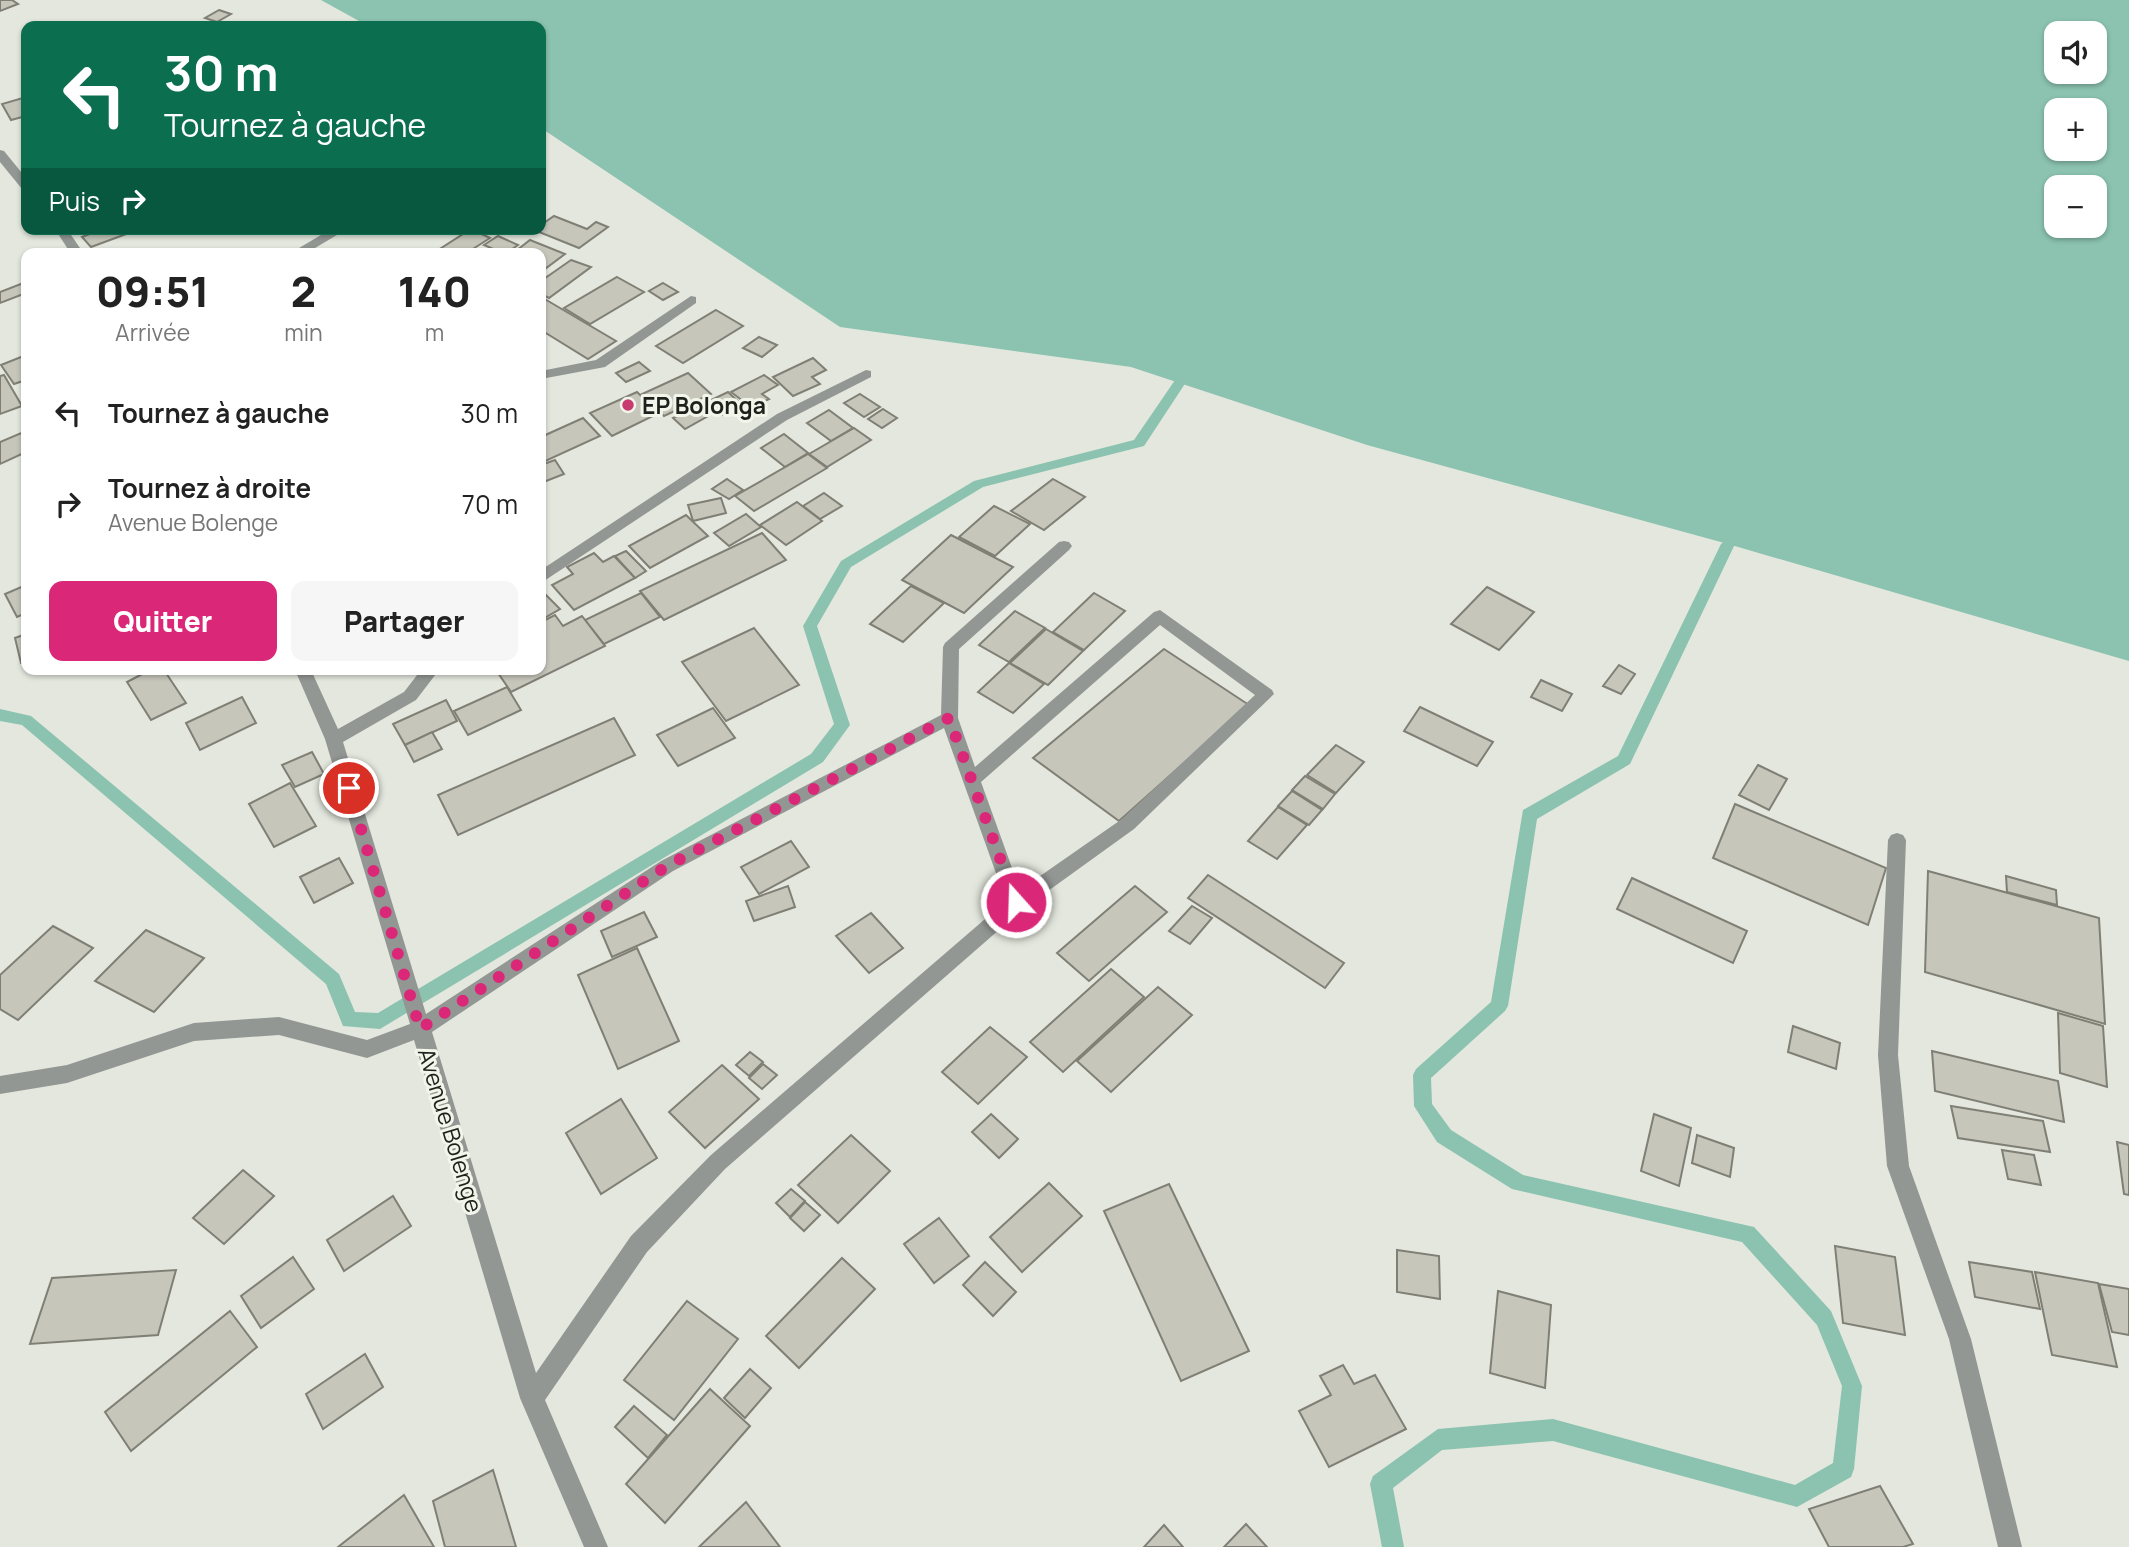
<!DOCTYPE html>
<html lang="fr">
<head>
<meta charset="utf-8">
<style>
	body { margin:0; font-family:Manrope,sans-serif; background:#f6f6f6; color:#222; height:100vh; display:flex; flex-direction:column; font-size:26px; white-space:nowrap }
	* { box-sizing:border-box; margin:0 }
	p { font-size:23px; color:#767676 }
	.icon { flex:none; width:38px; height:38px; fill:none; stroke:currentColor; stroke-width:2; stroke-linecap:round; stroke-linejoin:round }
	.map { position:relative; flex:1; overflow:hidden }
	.side { position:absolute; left:21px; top:248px; width:525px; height:427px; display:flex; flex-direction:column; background:#fff; border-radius:14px; box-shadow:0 2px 5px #0004 }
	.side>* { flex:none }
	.hud { position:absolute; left:21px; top:21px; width:525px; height:214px; border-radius:14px; box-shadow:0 2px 5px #0004; background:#0b6e4f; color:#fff; overflow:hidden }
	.buttons { position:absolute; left:2044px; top:21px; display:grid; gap:14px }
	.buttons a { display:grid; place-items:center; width:63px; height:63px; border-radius:14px; background:#fff; box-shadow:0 2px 5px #0004; font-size:35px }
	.pin { position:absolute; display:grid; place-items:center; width:60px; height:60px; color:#fff; margin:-30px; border:4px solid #fff; border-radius:50%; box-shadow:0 2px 7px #0007 }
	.me { position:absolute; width:77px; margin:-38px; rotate:340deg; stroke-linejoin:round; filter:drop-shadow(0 0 5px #0008) }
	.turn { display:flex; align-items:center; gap:24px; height:147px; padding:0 28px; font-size:32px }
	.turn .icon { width:91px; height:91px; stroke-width:2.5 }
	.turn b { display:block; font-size:49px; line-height:60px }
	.then { display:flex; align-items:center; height:66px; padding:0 28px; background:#0003; gap:14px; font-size:26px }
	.eta { display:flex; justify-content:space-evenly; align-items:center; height:119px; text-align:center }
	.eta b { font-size:42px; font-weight:800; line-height:49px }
	.primary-button { display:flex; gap:14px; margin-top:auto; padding:14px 28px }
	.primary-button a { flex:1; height:80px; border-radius:14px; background:#db2777; color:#fff; font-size:28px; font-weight:800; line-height:80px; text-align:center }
	.primary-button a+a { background:#f6f6f6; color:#222 }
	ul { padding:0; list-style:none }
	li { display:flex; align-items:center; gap:21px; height:91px; padding:0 28px }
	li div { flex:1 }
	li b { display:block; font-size:26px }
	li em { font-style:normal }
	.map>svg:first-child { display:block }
</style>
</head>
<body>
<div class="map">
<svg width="2129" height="1547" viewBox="0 0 2129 1547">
	<rect width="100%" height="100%" fill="#e3e7dd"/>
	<!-- water -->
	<path fill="#8bc2b0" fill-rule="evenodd" d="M 321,0 L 2129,0 L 2129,661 L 1728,544 L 1367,445 L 1131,367 L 840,327 L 541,128 L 541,26 L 368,26 ZM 2056,33 L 2095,33 L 2095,72 L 2056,72 ZM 2056,110 L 2095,110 L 2095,149 L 2056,149 ZM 2056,187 L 2095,187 L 2095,226 L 2056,226 Z"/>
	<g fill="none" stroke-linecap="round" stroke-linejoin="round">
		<!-- stream -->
		<g fill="#8bc2b0" fill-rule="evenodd">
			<polygon points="1190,363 1196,367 1144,446 983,487 851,567 817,626 850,725 823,762 380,1029 343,1026 326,984 22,725 0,721 0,709 31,716 339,974 355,1012 378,1013 811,754 834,724 803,626 841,561 974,481 1134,440 1186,364"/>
			<polygon points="1728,539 1735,544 1630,764 1537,819 1508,1006 1505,1011 1431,1078 1432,1104 1451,1130 1523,1175 1754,1227 1831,1311 1862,1386 1854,1469 1851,1477 1797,1507 1553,1441 1442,1450 1393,1488 1404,1547 1382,1547 1370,1484 1373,1476 1438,1429 1553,1419 1795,1485 1833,1463 1842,1386 1817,1325 1742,1242 1512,1189 1437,1142 1414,1106 1413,1075 1416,1069 1491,1002 1523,810 1618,756 1721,544"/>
		</g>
	</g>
	<!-- building -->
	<g fill="#c7c6bb" stroke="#807f75" stroke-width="2">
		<polygon points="0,0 12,0 18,4 0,11"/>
		<polygon points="219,10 231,14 217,22 205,18"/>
		<polygon points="26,97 26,116 11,120 2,104"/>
		<polygon points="554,216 587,229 596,222 608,227 579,248 534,230 541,229 541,225"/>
		<polygon points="102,229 126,229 129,233 91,247 82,237"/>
		<polygon points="471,229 490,238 465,254 432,254"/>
		<polygon points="498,236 518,245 505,254 484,245"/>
		<polygon points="530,240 565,254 541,272 541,254 512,254"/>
		<polygon points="571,260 591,267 549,298 541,294 541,281"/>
		<polygon points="617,277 644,292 590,324 564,308"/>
		<polygon points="26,282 26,293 0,303 0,292"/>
		<polygon points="663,283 678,292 663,300 649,291"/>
		<polygon points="543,298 616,341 588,359 541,330 541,299"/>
		<polygon points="716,310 743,326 683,363 656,346"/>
		<polygon points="759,337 777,345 762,357 743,348"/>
		<polygon points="26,355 26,380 14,384 1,365"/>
		<polygon points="813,358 826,370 812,377 820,384 793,396 773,377"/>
		<polygon points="639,362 650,371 626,382 616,373"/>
		<polygon points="688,373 711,394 664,416 642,394"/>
		<polygon points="4,375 22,406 0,414 0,376"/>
		<polygon points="764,375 778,385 762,394 769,399 752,408 731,392"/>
		<polygon points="637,392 659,413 612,436 590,413"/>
		<polygon points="728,392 742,405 723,415 707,402"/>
		<polygon points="860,394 880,407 864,417 844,403"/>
		<polygon points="696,406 708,416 685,429 673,418"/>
		<polygon points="883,409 897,418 882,428 868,419"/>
		<polygon points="829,410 853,428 831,441 807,423"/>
		<polygon points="583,418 600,436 541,463 541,437"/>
		<polygon points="854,428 871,440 827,467 809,454"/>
		<polygon points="26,431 26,452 0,464 0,442"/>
		<polygon points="784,434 808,453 785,467 761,448"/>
		<polygon points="808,454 827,468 754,511 735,496"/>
		<polygon points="555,460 564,474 541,483 541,465"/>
		<polygon points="727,479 743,490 729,499 712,489"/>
		<polygon points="1053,479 1085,497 1044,530 1011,511"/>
		<polygon points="824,493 842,506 820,519 803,506"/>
		<polygon points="721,498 726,513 693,521 688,505"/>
		<polygon points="797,502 822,521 786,545 760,525"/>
		<polygon points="994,506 1030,524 995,556 959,537"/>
		<polygon points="746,514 761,527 729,546 714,533"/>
		<polygon points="686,515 708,536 650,568 629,546"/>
		<polygon points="762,533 786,560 664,620 640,591"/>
		<polygon points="951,535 1013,567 964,613 902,580"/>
		<polygon points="626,551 646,571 635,578 615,556"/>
		<polygon points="594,553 603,562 614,556 635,578 574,610 552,585 573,574 567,567"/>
		<polygon points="26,585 26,613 17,617 5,594"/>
		<polygon points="911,586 944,603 903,642 870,624"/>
		<polygon points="1487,587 1534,612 1499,650 1451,624"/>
		<polygon points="541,590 560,609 541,620"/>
		<polygon points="641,593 660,617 604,644 585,620"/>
		<polygon points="1094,593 1125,611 1084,650 1053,632"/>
		<polygon points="1015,611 1045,628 1009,662 979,645"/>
		<polygon points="555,615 563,626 582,616 605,646 511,692 496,670 541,670 541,622"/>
		<polygon points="754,628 799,685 726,721 682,662"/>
		<polygon points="1046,629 1083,651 1048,685 1010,663"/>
		<polygon points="26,634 26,661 21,663 15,638"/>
		<polygon points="1164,649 1249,705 1119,821 1033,758"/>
		<polygon points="1009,663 1044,684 1013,713 978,692"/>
		<polygon points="1619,665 1635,674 1621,694 1603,686"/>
		<polygon points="150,670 164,670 186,703 151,720 127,682"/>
		<polygon points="1541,680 1572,694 1562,711 1531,697"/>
		<polygon points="507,687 521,710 468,735 454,711"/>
		<polygon points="242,697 256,723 200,750 186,723"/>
		<polygon points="446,700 457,721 405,745 393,724"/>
		<polygon points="1420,707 1493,742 1477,766 1404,731"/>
		<polygon points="713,708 735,738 678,766 657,735"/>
		<polygon points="614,718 635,755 458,835 438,795"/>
		<polygon points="432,732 442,749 414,762 405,745"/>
		<polygon points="1336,745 1364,762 1336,793 1307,775"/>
		<polygon points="312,752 324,774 295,787 282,765"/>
		<polygon points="1758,765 1787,779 1769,810 1739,795"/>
		<polygon points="1305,776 1335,794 1323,809 1292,790"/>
		<polygon points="290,783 316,826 274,847 249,804"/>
		<polygon points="1292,791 1322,810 1309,825 1278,806"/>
		<polygon points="1735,804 1886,868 1868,925 1713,858"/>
		<polygon points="1278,807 1307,825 1277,859 1248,841"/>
		<polygon points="791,841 809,867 759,894 741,867"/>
		<polygon points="339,858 353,883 314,903 300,877"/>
		<polygon points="1928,871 2099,918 2105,1024 1925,972"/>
		<polygon points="1208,875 1344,963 1325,988 1188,898"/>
		<polygon points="2006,876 2056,890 2057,905 2007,892"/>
		<polygon points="1632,878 1747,931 1733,963 1617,909"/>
		<polygon points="788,886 795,907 754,921 746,901"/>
		<polygon points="1135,886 1167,912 1089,981 1057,953"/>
		<polygon points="1192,906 1212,918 1190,944 1169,931"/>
		<polygon points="644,912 657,937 612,957 601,931"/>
		<polygon points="871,913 903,948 869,973 836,936"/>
		<polygon points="53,926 93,948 18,1020 0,1009 0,975"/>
		<polygon points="146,930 204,958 154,1012 95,981"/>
		<polygon points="637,948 679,1041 618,1069 578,975"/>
		<polygon points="1111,969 1144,997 1063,1072 1030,1042"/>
		<polygon points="1158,987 1192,1015 1111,1092 1077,1061"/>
		<polygon points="2058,1013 2103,1026 2107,1087 2060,1073"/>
		<polygon points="1793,1026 1840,1043 1836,1069 1788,1052"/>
		<polygon points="990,1027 1027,1057 978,1104 942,1072"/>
		<polygon points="1932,1051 2058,1081 2064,1122 1935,1091"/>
		<polygon points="750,1052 763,1062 749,1076 736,1065"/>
		<polygon points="763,1064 777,1075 762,1089 749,1078"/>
		<polygon points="722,1065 759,1099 705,1148 669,1112"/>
		<polygon points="621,1099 657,1158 601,1194 566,1133"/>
		<polygon points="1951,1106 2043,1121 2050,1152 1958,1138"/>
		<polygon points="991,1114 1018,1139 999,1158 972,1132"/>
		<polygon points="1654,1114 1691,1128 1679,1186 1641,1171"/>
		<polygon points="851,1135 890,1171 838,1223 798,1185"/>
		<polygon points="1697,1135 1734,1148 1730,1177 1692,1163"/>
		<polygon points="2117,1142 2129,1145 2129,1195 2124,1194"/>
		<polygon points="2002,1150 2034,1155 2041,1185 2008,1179"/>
		<polygon points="243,1170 274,1196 224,1244 193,1218"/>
		<polygon points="1049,1183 1082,1216 1022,1272 990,1237"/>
		<polygon points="1169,1184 1249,1351 1181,1381 1104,1211"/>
		<polygon points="791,1189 805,1201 790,1217 776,1203"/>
		<polygon points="393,1196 411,1226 344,1271 327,1240"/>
		<polygon points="805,1202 820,1215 804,1231 790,1218"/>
		<polygon points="939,1218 969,1256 934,1283 904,1244"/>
		<polygon points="1835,1246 1895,1257 1905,1335 1843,1323"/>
		<polygon points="1397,1250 1439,1256 1440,1299 1397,1292"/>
		<polygon points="293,1257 314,1289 261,1328 241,1296"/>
		<polygon points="842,1258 875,1289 799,1368 766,1336"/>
		<polygon points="985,1262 1016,1292 993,1316 963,1285"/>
		<polygon points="1969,1262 2032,1272 2040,1309 1975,1297"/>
		<polygon points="176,1270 158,1335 30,1344 52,1278"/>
		<polygon points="2035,1272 2098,1283 2117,1367 2052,1355"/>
		<polygon points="2099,1284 2129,1289 2129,1335 2112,1332"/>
		<polygon points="1498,1291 1551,1305 1545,1388 1490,1373"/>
		<polygon points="687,1301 738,1339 674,1420 624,1380"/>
		<polygon points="230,1311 257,1347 131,1451 105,1412"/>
		<polygon points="365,1354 383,1387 323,1429 306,1394"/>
		<polygon points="1343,1365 1354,1384 1375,1375 1406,1429 1329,1467 1299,1411 1331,1395 1320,1376"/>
		<polygon points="750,1369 771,1388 745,1418 724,1398"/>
		<polygon points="710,1389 750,1426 665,1523 626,1484"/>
		<polygon points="634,1406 667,1435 648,1458 615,1427"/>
		<polygon points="493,1470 516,1547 445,1547 433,1501"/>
		<polygon points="1880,1486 1913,1544 1903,1547 1829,1547 1809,1509"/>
		<polygon points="404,1495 434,1547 338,1547"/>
		<polygon points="746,1502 780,1547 699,1547"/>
		<polygon points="1246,1524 1267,1547 1224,1547"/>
		<polygon points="1164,1525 1183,1547 1144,1547"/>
	</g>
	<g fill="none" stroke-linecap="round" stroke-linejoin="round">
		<!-- minor -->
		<g fill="#939794" fill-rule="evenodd">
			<polygon points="0,150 4,151 26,178 26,190 22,189 0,162"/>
			<polygon points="55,229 67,229 84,254 71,254"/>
			<polygon points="331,229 347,229 305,254 289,254"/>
			<polygon points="691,296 696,297 696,303 605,367 541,379 541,371 596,360"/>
			<polygon points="866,370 871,371 871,377 787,420 541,583 541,570 777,414"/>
			<path d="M 1064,541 L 1069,542 L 1072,546 L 1069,550 L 959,649 L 958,718 L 975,767 L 1154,612 L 1160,610 L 1272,690 L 1274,694 L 1134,829 L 1023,909 L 725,1169 L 647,1252 L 545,1400 L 608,1547 L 584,1547 L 520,1398 L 414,1040 L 367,1058 L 279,1035 L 194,1041 L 67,1083 L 0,1094 L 0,1076 L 67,1065 L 194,1023 L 279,1017 L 367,1040 L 410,1024 L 325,739 L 295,670 L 311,670 L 338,729 L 404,692 L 421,670 L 439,670 L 416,700 L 343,742 L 426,1014 L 661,861 L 941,715 L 943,647 L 945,643 L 1059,542 ZM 1160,625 L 1255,695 L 1122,819 L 1020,890 L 981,782 ZM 944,728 L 1006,901 L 711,1155 L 631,1236 L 536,1373 L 432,1032 L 673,871 Z"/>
			<polygon points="1897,833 1903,835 1906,840 1898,1055 1909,1166 1971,1339 2022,1547 1998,1547 1949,1339 1887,1166 1878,1055 1888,840 1891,835"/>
		</g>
	</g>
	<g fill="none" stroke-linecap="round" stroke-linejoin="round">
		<!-- route -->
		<polyline stroke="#db2777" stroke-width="12" stroke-dasharray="0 21.6" points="349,788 420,1029 667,866 949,718 1016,902"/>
	</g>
	<!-- markers -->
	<circle fill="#c83b6e" stroke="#f1f5ea" stroke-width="2.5" cx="628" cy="405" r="7"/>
	<g text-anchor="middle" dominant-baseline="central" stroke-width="6" stroke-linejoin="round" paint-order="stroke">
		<!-- poi labels -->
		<g font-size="23" font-weight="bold" fill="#1e201c" stroke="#f1f5ea" text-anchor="start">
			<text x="642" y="405">EP Bolonga</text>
		</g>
		<!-- street labels -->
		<g font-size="23" fill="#1e201c" stroke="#f1f5ea">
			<text transform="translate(451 1130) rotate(73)">Avenue Bolenge</text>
		</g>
	</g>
</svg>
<div class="buttons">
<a><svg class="icon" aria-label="sound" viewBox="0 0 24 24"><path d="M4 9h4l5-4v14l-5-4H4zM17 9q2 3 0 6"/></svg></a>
<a>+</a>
<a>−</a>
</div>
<div class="pin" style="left:349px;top:788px;background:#d93025"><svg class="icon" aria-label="arrive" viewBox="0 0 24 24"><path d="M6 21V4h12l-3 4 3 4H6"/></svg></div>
<svg class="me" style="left:1016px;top:902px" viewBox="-20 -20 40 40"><circle r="17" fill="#db2777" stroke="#fff" stroke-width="3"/><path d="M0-11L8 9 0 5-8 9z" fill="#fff"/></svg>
<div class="hud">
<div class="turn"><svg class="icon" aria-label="left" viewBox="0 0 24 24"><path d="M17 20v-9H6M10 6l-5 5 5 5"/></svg><div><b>30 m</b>Tournez à gauche</div></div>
<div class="then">Puis<svg class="icon" aria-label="right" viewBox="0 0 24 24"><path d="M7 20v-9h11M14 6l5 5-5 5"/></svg></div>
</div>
<section class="side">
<div class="eta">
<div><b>09:51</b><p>Arrivée</p></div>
<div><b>2</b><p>min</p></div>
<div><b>140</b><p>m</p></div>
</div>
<ul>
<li><svg class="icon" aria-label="left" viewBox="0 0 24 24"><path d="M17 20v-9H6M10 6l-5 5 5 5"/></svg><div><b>Tournez à gauche</b></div><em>30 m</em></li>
<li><svg class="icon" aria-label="right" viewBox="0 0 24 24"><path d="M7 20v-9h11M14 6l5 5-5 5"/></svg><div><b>Tournez à droite</b><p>Avenue Bolenge</p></div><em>70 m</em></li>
</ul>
<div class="primary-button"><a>Quitter</a><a>Partager</a></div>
</section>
</div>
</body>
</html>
